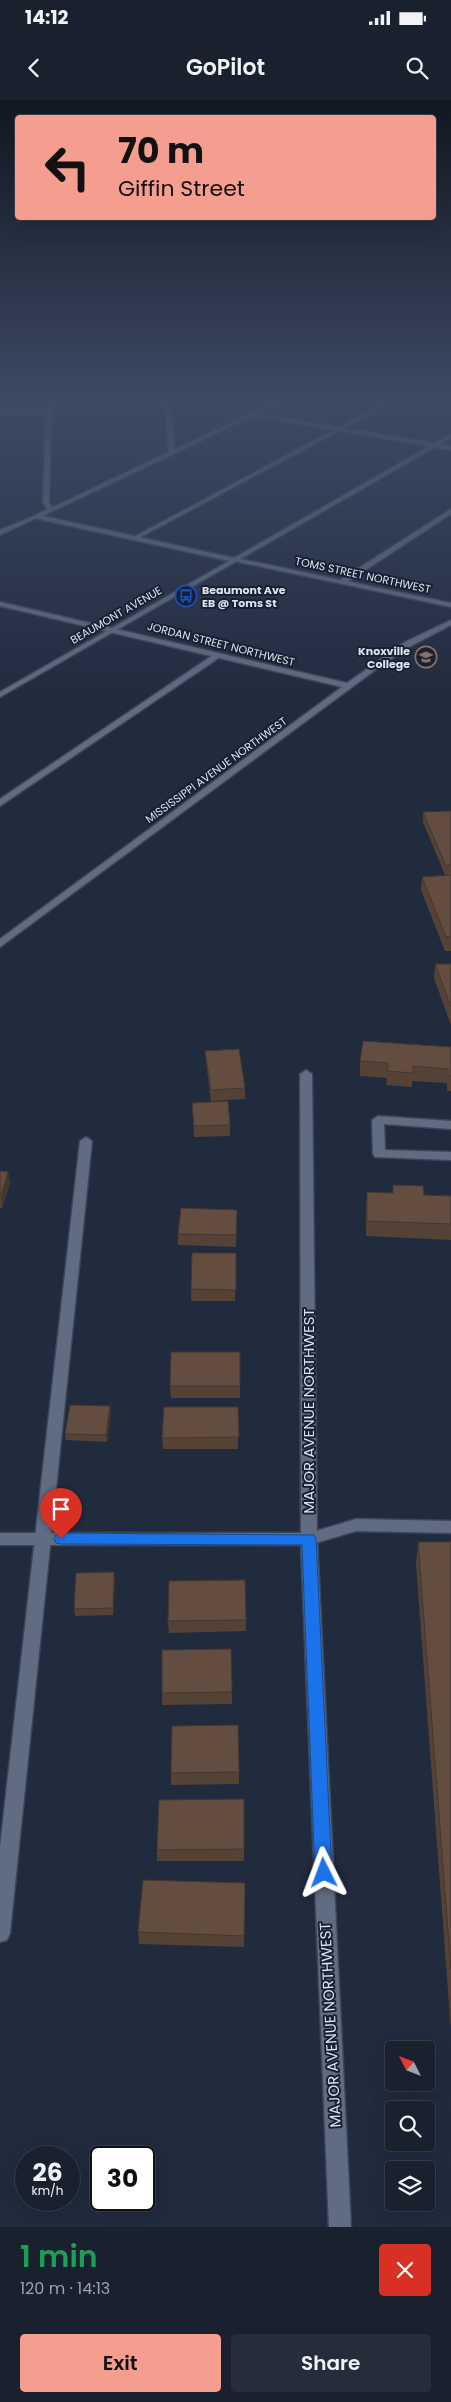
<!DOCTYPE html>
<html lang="en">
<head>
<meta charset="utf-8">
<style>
	body { margin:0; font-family:Poppins,sans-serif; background:#262d3a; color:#f1f3f6; height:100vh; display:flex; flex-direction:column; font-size:19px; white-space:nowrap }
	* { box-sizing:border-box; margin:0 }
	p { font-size:16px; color:#9fa3aa }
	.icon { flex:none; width:28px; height:28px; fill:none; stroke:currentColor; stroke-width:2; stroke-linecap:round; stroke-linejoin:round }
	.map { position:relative; height:2127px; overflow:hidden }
	.panel { display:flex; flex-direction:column; background:#19202e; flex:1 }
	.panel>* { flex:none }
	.hud { position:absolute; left:15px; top:15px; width:421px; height:105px; border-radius:5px; box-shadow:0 5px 20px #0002,0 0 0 1px #373e4a; background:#f59d8e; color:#111; overflow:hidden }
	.needle { width:32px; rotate:312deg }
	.fabs { position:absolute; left:385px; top:1941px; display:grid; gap:10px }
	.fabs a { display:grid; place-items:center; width:50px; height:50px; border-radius:5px; background:#19202e; box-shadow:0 5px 20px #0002,0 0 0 1px #373e4a; font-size:25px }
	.speed { position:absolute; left:15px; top:2046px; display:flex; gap:10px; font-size:25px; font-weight:700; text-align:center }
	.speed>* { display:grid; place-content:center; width:65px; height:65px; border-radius:50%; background:#19202e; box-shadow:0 5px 20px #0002,0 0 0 1px #373e4a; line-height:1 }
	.speed small { font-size:12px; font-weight:400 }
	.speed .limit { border:2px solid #111; border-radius:8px; background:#fff; color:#111 }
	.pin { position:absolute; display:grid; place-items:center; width:42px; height:42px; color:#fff; margin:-51px -21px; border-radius:50% 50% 50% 0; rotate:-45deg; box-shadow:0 0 5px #0007 }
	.pin .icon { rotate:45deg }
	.me { position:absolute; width:55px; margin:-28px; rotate:357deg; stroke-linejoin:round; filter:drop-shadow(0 0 4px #0008) }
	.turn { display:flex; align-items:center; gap:18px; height:105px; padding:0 20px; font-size:22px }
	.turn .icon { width:65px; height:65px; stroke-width:2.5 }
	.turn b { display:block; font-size:35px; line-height:42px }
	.round { display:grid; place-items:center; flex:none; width:52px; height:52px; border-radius:5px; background:#262d3a }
	.head { display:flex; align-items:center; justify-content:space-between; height:85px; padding:0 20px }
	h1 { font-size:30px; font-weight:600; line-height:38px; color:#1e9e55 }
	.primary-button { display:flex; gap:10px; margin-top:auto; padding:10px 20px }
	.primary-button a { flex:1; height:58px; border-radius:5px; background:#f59d8e; color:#111; font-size:20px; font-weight:600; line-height:58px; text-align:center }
	.primary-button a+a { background:#262d3a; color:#f1f3f6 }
	.status { display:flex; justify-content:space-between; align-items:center; height:35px; padding:0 25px; background:#19202e; direction:ltr }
	.status svg { height:14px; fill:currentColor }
	header { display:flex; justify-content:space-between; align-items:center; height:65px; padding:0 20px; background:#19202e; font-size:22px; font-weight:600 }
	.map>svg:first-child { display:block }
</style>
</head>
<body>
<div class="status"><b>14:12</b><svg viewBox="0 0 49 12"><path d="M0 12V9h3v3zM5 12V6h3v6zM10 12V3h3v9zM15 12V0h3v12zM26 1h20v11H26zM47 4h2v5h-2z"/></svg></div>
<header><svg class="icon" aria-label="back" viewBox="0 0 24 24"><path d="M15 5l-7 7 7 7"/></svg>GoPilot<svg class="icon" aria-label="search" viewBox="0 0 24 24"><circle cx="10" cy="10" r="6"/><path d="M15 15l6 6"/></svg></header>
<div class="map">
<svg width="451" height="2127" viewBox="0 0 451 2127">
	<rect width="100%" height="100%" fill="#212b3e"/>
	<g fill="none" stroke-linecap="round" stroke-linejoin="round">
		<!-- service casing -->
		<g stroke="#3d4555" stroke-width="3">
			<g id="service">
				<polygon points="386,302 393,302 137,439 132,438"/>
				<polygon points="451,409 451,414 344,484 337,482"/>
				<polygon points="216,553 223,555 0,706 0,699"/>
				<polygon points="86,1037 92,1041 10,1833 7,1840 0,1842 0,1747 80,1041"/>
				<polygon points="356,1419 451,1421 451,1433 356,1431 309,1445 303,1443 301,1439 303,1435"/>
			</g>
		</g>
		<!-- minor casing -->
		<g stroke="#3d4555" stroke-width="3">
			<g id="minor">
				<polygon points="164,302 170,302 175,349 274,302 282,302 259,314 451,346 451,350 254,316 53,411 49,411 49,409 169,352"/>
				<polygon points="0,309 49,309 52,311 49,313 0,313"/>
				<polygon points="34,416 39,417 0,435 0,430"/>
				<polygon points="236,458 451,503 451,507 234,461 234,459"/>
				<polygon points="0,502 347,583 405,542 451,520 451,525 411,546 382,565 0,847 0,839 342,587 0,506"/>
				<polygon points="306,970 312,974 317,1439 351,2127 329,2127 301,1445 0,1445 0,1433 301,1433 300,974"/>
				<polygon points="378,1016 451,1021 451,1029 384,1024 385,1050 451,1052 451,1060 375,1057 373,1054 372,1020"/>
			</g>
		</g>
		<!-- tertiary casing -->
		<g stroke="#3d4555" stroke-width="3">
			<polygon id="tertiary" points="46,302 52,302 49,402 54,410 43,416 234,458 449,335 451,334 451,338 0,597 0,592 229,461 34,418 34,416 47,409 43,402"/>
		</g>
		<!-- service -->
		<use href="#service" fill="#606c81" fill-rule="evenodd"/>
		<!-- minor -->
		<use href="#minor" fill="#606c81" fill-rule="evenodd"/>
		<!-- tertiary -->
		<use href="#tertiary" fill="#606c81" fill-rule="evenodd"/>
	</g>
	<!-- wall -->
	<g fill="#554237">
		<polygon points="451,711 451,851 445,851 421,790 422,777 445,775 423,722 423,712"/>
		<polygon points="435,864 451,864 451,925 434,878"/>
		<polygon points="451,947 451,991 447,991 447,983 412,981 412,987 386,985 387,978 360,976 360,961"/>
		<polygon points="205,951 245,988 245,999 211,1001 206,962"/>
		<polygon points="192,1003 230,1025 230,1036 194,1037"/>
		<polygon points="0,1071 8,1072 10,1083 2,1108 0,1108"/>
		<polygon points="367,1092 451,1096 451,1140 366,1136 366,1107"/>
		<polygon points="237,1121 236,1147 178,1145 178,1134"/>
		<polygon points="236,1153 235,1201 191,1201 191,1189"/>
		<polygon points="240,1252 240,1298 171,1298 170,1286"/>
		<polygon points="110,1306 111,1312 107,1342 66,1340 65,1334"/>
		<polygon points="238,1307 238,1349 163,1349 162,1338"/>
		<polygon points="418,1442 451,1442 451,1931 416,1464"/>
		<polygon points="115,1479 113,1515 75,1516 74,1509"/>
		<polygon points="246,1520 246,1531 169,1533 168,1521"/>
		<polygon points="231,1549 232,1604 162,1605 162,1593"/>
		<polygon points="239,1672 239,1684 171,1685 171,1673"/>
		<polygon points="244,1699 244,1761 157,1761 157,1750"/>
		<polygon points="245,1783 244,1847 139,1844 138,1832"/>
	</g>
	<!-- shaded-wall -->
	<g fill="#45362d">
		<polygon points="8,1072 10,1083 2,1108 1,1096"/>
		<polygon points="237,1110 237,1121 236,1147 236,1135"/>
		<polygon points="110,1306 111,1312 107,1342 106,1335"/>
		<polygon points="114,1472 115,1479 113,1515 113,1508"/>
	</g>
	<!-- building -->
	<g fill="#634d40" stroke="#45362d">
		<polygon points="451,711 451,765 446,766 423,712"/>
		<polygon points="451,775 451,837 446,837 422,777"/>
		<polygon points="435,864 451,864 451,907"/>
		<polygon points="363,941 451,947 451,976 448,976 448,969 413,966 413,973 387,971 388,963 360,961"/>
		<polygon points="239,949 245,988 211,990 205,951"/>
		<polygon points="228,1001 230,1025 194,1026 192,1003"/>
		<polygon points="0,1071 8,1072 1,1096 0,1096"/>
		<polygon points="393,1085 423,1086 424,1095 451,1096 451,1124 367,1121 367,1092 393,1093"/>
		<polygon points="181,1108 237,1110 236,1135 178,1134"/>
		<polygon points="192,1153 236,1153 236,1190 191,1189"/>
		<polygon points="171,1252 240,1252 240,1286 170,1286"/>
		<polygon points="70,1305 110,1306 106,1335 65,1334"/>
		<polygon points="164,1307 238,1307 239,1337 162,1338"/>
		<polygon points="418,1442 451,1442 451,1869"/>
		<polygon points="114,1472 113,1508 74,1509 76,1473"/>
		<polygon points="245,1480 246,1520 168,1521 169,1481"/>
		<polygon points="231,1549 232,1592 162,1593 162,1550"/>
		<polygon points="238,1625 239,1672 171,1673 172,1626"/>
		<polygon points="244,1699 244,1749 157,1750 159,1700"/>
		<polygon points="143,1780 245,1783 244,1836 138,1832"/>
	</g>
	<!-- sky -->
	<linearGradient id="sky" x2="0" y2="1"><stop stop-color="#121822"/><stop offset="0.5" stop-color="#3d4a63"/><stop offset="1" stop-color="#3d4a63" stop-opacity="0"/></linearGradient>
	<rect width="451" height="600" fill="url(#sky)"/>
	<!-- route -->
	<polygon fill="#1a73e8" stroke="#114b97" points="61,1433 314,1435 316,1439 332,1773 330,1779 324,1781 317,1779 315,1773 302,1445 61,1444 56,1443 54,1439 56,1435"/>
	<!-- icons -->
	<defs>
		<g id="bus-ring" transform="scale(1.125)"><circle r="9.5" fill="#182133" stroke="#1a4fb4" stroke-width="1.5"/><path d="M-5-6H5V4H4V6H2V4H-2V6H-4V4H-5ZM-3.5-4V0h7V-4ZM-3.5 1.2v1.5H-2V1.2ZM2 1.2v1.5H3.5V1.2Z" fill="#1a4fb4"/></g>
		<g id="university-ring" transform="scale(1.125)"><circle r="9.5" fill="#182133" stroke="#8d6e63" stroke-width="1.5"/><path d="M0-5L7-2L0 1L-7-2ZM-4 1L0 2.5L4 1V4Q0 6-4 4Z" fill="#8d6e63"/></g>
	</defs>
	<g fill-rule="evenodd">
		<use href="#bus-ring" x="186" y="496"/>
		<use href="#university-ring" x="426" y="557"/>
	</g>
	<g text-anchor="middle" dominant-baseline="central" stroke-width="4" stroke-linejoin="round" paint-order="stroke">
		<!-- far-street labels -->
		<g font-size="11" fill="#dde4f0" stroke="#182133">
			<text transform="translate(363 475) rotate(12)">TOMS STREET NORTHWEST</text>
			<text transform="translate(116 515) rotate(-30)">BEAUMONT AVENUE</text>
			<text transform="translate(221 544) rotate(14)">JORDAN STREET NORTHWEST</text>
			<text transform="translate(216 670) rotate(-36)">MISSISSIPPI AVENUE NORTHWEST</text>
		</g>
		<!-- far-poi labels -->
		<g font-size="11" font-weight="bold" fill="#dde4f0" stroke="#182133" text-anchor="start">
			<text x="202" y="490">Beaumont Ave<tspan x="202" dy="13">EB @ Toms St</tspan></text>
			<text x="410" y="551" text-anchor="end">Knoxville<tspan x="410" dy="13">College</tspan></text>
		</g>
		<!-- near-street labels -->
		<g font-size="15" fill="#dde4f0" stroke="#182133">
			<text transform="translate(308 1311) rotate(-90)">MAJOR AVENUE NORTHWEST</text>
			<text transform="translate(330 1925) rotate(-93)">MAJOR AVENUE NORTHWEST</text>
		</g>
	</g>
</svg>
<div class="fabs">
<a><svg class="needle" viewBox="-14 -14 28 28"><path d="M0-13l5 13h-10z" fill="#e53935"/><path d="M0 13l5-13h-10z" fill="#9fa3aa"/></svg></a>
<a><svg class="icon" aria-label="search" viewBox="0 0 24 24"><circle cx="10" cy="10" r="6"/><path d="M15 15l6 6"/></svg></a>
<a><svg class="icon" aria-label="layers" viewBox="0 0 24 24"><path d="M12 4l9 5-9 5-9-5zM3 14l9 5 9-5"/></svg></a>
</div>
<div class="speed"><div>26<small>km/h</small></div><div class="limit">30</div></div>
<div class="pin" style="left:61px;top:1439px;background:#d93025"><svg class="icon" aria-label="arrive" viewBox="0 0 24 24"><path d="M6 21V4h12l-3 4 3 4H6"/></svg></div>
<svg class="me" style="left:324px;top:1773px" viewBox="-20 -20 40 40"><path d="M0-17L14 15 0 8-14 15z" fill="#1a73e8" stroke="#fff" stroke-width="4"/></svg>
<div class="hud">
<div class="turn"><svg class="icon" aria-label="left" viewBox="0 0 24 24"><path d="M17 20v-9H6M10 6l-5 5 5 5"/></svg><div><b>70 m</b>Giffin Street</div></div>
</div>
</div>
<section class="panel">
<div class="head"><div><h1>1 min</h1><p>120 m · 14:13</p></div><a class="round" style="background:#d93025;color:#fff"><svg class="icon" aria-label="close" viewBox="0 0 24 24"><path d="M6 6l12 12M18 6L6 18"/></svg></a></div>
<div class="primary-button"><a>Exit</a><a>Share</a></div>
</section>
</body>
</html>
